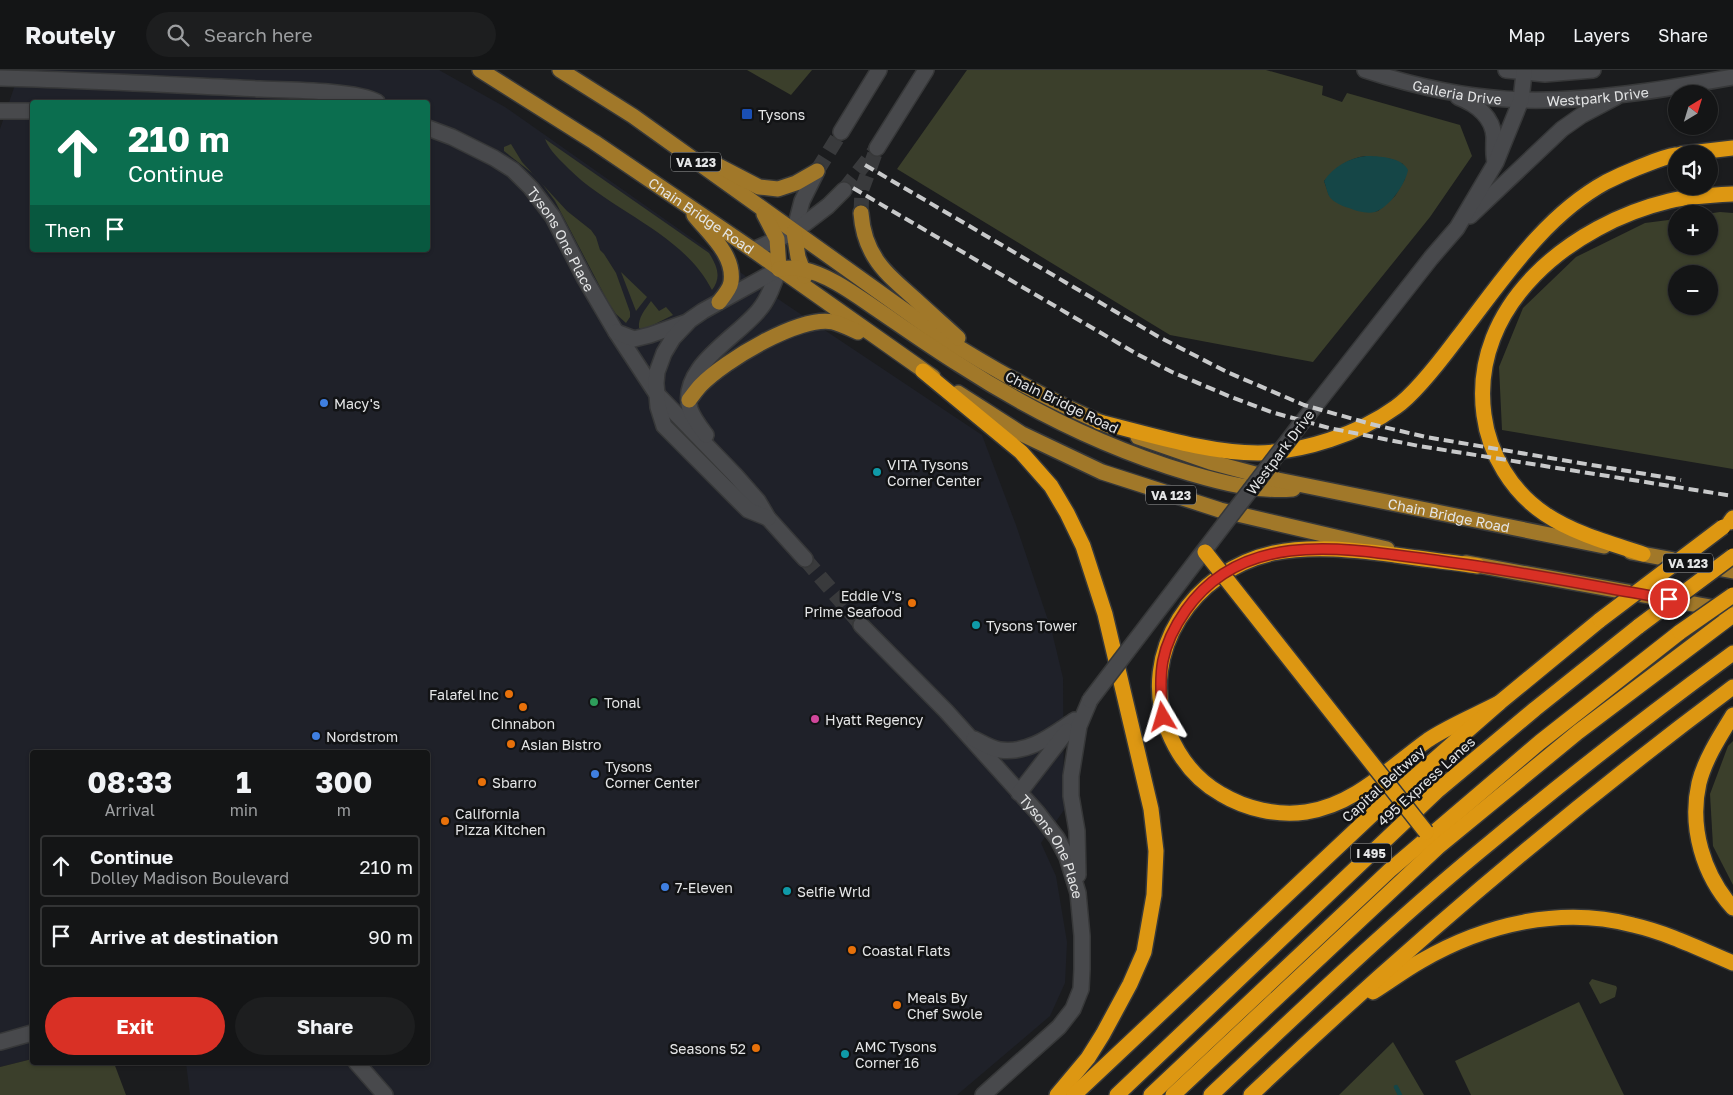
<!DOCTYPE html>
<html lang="en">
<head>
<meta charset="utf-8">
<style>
	body { margin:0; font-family:"Golos Text",sans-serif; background:#1d1e1f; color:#f1f3f6; height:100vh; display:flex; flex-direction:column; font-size:19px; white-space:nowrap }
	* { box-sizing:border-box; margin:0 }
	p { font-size:16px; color:#9d9fa1 }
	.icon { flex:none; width:28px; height:28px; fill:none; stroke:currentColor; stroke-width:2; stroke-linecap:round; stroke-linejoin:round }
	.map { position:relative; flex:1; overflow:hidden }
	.panel { position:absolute; left:30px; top:680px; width:400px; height:315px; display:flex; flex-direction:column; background:#141516; border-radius:5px; box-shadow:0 1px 4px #0004,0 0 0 1px #333435 }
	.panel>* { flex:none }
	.banner { position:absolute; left:30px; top:30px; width:400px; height:152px; border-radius:5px; box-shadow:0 1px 4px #0004,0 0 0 1px #333435; background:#0b6e4f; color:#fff; overflow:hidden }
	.needle { width:32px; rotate:38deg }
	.controls { position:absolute; left:1668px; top:15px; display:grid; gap:10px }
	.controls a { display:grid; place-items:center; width:50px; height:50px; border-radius:50%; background:#141516; box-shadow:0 1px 4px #0004,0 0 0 1px #333435; font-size:25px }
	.pin { position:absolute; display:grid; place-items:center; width:42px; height:42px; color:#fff; margin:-21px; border:2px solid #fff; border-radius:50%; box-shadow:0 1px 5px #0007 }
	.me { position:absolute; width:55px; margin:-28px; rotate:353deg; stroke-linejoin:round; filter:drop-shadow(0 0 4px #0008) }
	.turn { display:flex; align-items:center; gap:18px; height:105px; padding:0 15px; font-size:22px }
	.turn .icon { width:65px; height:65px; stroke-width:2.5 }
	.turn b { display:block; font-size:35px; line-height:42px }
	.then { display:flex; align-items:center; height:48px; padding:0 15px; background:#0003; gap:10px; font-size:19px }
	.eta { display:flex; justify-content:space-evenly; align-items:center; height:85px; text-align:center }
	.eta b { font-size:30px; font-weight:700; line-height:35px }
	.primary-button { display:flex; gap:10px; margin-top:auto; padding:10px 15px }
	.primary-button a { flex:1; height:58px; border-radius:30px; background:#d93025; color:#fff; font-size:20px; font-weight:700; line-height:58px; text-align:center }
	.primary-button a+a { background:#1d1e1f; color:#f1f3f6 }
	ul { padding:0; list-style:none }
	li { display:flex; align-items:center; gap:15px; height:62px; margin:0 10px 8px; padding:0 5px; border:2px solid #333435; border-radius:5px }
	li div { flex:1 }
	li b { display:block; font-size:19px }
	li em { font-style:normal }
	header { display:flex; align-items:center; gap:30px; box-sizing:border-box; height:70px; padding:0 25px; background:#141516; border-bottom:1px solid #333435 }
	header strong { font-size:24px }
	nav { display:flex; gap:28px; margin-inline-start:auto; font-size:18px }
	.search { width:350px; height:45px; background:#1d1e1f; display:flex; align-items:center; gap:12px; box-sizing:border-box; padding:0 18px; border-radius:28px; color:#9d9fa1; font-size:19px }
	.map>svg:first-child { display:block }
</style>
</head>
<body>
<header>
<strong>Routely</strong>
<div class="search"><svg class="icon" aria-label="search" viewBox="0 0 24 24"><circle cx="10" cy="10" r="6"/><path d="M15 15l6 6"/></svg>Search here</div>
<nav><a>Map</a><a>Layers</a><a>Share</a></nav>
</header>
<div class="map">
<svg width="1733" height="1025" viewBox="0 0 1733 1025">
	<rect width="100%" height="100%" fill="#1b1c1e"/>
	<!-- built -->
	<path fill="#1f2129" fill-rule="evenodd" d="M 20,0 L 439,0 L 505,37 L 784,233 L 982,365 L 1016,455 L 1052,562 L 1063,608 L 1064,740 L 1041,773 L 1056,806 L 1067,872 L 1065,913 L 1050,946 L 957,1025 L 190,1025 L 186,993 L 428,992 L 428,682 L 32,682 L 32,989 L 0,997 L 0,59 ZM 32,32 L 428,32 L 428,180 L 32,180 Z"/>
	<!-- green -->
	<g fill="#3b3f2b" fill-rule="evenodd">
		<polygon points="747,0 812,0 791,25"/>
		<path d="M 967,0 L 1266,0 L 1323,16 L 1322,25 L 1342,32 L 1347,23 L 1460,55 L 1472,86 L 1430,147 L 1313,292 L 1170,265 L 897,99 ZM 1366,86 L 1391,89 L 1403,94 L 1405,109 L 1395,126 L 1378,141 L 1372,142 L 1356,140 L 1329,125 L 1324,111 C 1336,98 1348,88 1366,86 Z"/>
		<path d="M 545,69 L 709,183 C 717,196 722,207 712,220 C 683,163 612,142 569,99 C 560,90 549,80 545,69 Z"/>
		<polygon points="511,74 522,92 567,141 591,160 596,167 600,180 604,184 616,203 630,242 630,247 626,253 616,244 608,232 555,131 543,115 532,103 504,81 504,77"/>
		<path d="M 1720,142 L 1733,143 L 1733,399 L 1502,360 L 1499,297 L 1523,238 L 1576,187 L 1645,153 L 1676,149 L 1676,176 L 1709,176 L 1709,144 L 1706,144 ZM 1676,204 L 1709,204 L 1709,236 L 1676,236 Z"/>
		<polygon points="621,202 647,227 636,241"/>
		<path d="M 651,231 L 659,241 L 666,237 L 673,245 L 645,259 L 639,258 C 638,247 645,240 651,231 Z"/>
		<polygon points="1733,671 1733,815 1713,776 1710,724 1728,676"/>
		<polygon points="1592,909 1616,916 1617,918 1615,927 1600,934 1589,913"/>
		<polygon points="1579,932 1624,1025 1471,1025 1455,991"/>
		<polygon points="1393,972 1424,1025 1339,1025"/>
		<polygon points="32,989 32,992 114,993 126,1025 0,1025 0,997"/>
	</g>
	<!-- water -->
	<path fill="#154647" d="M 1366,86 C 1378,86 1402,87 1408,100 C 1406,113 1389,138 1375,142 C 1367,144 1356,141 1349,138 C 1342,136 1333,132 1329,126 C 1327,122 1326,116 1324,111 C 1333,97 1349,88 1366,86 Z"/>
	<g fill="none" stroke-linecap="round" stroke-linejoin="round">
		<!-- stream -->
		<polyline stroke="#154647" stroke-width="4.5" points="1396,1017 1400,1025"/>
		<!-- minor-tunnel -->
		<g stroke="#393a3c" stroke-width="15" stroke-dasharray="15 8" stroke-linecap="butt">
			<polyline points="817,101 841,62"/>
			<polyline points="844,120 877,78"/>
			<polyline points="805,489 861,555"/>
		</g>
		<!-- major-tunnel -->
		<polyline stroke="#393a3c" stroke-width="15" stroke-dasharray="15 8" stroke-linecap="butt" points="861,143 862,119 877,78"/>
		<!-- minor casing -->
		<g stroke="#373839" stroke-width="18">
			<g id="minor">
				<path id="s1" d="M 1365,0 C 1416,17 1469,28 1522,30 C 1590,32 1666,19 1733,7"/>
				<polyline points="1506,0 1545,4 1593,0"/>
				<path d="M 0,8 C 87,10 173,15 260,19 C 287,20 356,20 377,32"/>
				<path d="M 1458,27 C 1476,34 1493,47 1494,67 C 1494,77 1493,82 1495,92"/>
				<polyline points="0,41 32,41"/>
				<path id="s2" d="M 428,58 L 452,67 L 494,88 L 513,100 L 531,118 L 553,147 L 585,209 L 616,262 L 656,323 L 736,406 L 758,431 L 768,448 L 805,489"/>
				<polyline points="841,62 879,0"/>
				<polyline points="877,78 926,0"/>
				<polyline points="1470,146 1562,59 1582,45 1616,27"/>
				<polyline points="794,162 802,131 817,101"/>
				<polyline points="753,180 794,162 828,136 844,120"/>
				<polyline points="616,262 634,269 650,265 687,252"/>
				<polyline points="1300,355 1431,188 1457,158 1496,92 1502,77 1521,30 1524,3"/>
				<path d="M 706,365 C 700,357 693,348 690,339 C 678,297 738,267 759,240 C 769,229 774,212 779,199"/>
				<polyline points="768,448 748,440 664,356 658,337 656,313 657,302 664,283 673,268 690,250 703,241 779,199"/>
				<path id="s3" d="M 861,555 L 946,641 L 1037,742 L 1057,768 L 1067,787 L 1078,823 L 1082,866 L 1082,899 L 1081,919 L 1073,939 L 1059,957 L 983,1025"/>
				<path d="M 974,669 C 982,673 992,679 1000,680 C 1029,684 1052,665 1075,650"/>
				<polyline points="1019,723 1067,661"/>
				<polyline points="1078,805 1077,761 1071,726 1071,706 1079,656 1090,630"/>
				<polyline points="0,972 32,963"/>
				<polyline points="356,992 385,1025"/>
			</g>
		</g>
		<!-- major casing -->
		<g stroke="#373839" stroke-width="18">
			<g id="major">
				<path id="s4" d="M 480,0 L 594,72 L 753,180 L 933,307"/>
				<path d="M 560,0 L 633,46 L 942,267 C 996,301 1052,333 1112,357"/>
				<polyline points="707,90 759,117 778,119 796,113 817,101"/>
				<path d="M 861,143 C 864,185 885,203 915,229 C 929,242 944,255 958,268"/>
				<polyline points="764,144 777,169 779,199"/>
				<path d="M 694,145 C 709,164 735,185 731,212 C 730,219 723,227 719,232"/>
				<polyline points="794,162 798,187 805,206"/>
				<path d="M 779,199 C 787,198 795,197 802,199 C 829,205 853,223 875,238 C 903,257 931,277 960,295 C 1031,341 1108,379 1189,403 C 1223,413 1258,422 1293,419"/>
				<polyline points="958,323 1022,364 1102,402 1220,440 1387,479"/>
				<path d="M 689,330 C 693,325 697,319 701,315 C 724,291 800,245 833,252 C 841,254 851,259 858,262"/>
				<path id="s5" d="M 1138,367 L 1210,392 L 1278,410 L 1604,476"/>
				<polyline points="1631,482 1733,501"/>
				<polyline points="1466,493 1733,541"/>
			</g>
		</g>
		<!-- highway casing -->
		<g stroke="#373839" stroke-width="18">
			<g id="highway">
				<polyline points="1681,84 1733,78"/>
				<polyline points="923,301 1021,382 1051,416 1067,443 1083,476 1105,544 1151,739 1156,781 1154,825 1144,882 1130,914 1103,964 1088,988 1057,1025"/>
				<path d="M 1099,352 C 1149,364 1207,383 1258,383 C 1303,382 1359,364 1396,337 C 1416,323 1441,290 1456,270 C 1500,214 1542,147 1606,112 C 1616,107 1627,102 1637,98 C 1650,93 1663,87 1676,85"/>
				<polyline points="1730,452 1733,448"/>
				<path d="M 1643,484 C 1610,473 1575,464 1545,444 C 1512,422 1489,384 1484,345 C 1469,234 1573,154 1669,131 C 1690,126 1712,125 1733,124"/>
				<path d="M 1478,496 C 1451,492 1423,489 1395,485 C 1354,480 1314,475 1273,483 C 1194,500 1137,582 1168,661 C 1179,688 1196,710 1221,724 C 1246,739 1277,746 1306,742 C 1355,735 1390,697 1428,670 C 1449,656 1476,645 1499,633"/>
				<path d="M 1733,645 C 1720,666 1705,689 1699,713 C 1689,757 1703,805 1733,838"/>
				<path d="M 1373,922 C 1389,912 1405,900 1421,891 C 1485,854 1561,836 1633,855 C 1668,863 1700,879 1733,893"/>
				<polyline points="1074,1025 1377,740 1499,633 1600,550"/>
				<polyline points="1117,1025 1437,721 1535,639 1639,556"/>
				<polyline points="1151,1025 1390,800 1540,672 1680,562"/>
				<polyline points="1173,1025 1438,777 1578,662 1733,545"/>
				<path d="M 1211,1025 C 1303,939 1394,851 1492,771 C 1570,706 1651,643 1733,583"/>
				<path d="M 1251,1025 C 1404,880 1564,743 1733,617"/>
			</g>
		</g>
		<!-- minor -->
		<use href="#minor" stroke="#48494c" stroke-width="15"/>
		<!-- major -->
		<use href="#major" stroke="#a17829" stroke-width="15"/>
		<!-- highway -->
		<use href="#highway" stroke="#dd9712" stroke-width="15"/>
		<!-- rail -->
		<g stroke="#c8c9ca" stroke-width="4" stroke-dasharray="10 5" stroke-linecap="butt">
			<polyline points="865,95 1159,267 1227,302 1304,335 1371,354 1426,367 1681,410"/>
			<polyline points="853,118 1137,284 1172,302 1231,327 1271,342 1329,358 1419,376 1733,426"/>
		</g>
		<!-- minor-bridge casing -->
		<g stroke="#373839" stroke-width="18" stroke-linecap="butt">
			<polyline id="minor-bridge" points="1090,630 1300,355"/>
		</g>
		<!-- highway-bridge casing -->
		<g stroke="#373839" stroke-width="18" stroke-linecap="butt">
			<g id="highway-bridge">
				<polyline points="1205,482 1426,762"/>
				<polyline points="1600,550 1723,457"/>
				<polyline points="1639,556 1733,486"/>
				<polyline points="1680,562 1733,525"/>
			</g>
		</g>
		<!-- minor-bridge -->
		<use href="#minor-bridge" stroke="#48494c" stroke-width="15"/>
		<!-- highway-bridge -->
		<use href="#highway-bridge" stroke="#dd9712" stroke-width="15"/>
	</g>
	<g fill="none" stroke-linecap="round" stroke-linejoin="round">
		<!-- route casing -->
		<g stroke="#8d1f18" stroke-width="12">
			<path id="route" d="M 1163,647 C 1158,603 1160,577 1186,540 C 1246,455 1354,480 1441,491 C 1518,501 1593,516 1669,529"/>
		</g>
		<!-- route -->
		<use href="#route" stroke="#d93025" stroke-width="9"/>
	</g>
	<!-- markers -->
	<rect fill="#1a4fb4" stroke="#121315" stroke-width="2" x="741" y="38" width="12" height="12" rx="2.5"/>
	<g fill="#3f7fe0" stroke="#121315" stroke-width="2">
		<circle cx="324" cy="333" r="5"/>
		<circle cx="316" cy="666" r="5"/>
		<circle cx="595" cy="704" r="5"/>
		<circle cx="665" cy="817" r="5"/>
	</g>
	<g fill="#0f9aa8" stroke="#121315" stroke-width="2">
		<circle cx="877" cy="402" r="5"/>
		<circle cx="976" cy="555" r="5"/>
		<circle cx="787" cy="821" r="5"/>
		<circle cx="845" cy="984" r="5"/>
	</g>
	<g fill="#e8710a" stroke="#121315" stroke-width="2">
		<circle cx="912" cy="533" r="5"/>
		<circle cx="509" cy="624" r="5"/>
		<circle cx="523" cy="637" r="5"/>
		<circle cx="511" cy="674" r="5"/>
		<circle cx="482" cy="712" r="5"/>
		<circle cx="445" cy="751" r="5"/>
		<circle cx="852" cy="880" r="5"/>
		<circle cx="897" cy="935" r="5"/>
		<circle cx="756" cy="978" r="5"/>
	</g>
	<circle fill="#2e9e5b" stroke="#121315" stroke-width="2" cx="594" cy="632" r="5"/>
	<circle fill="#d1479c" stroke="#121315" stroke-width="2" cx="815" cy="649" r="5"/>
	<g text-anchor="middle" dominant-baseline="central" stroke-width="5" stroke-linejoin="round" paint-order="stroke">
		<!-- shield labels -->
		<g fill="#121315" stroke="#a5a6a7" stroke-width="1">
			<rect x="671" y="82.5" width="50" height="19" rx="4"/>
			<rect x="1146" y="415.5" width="50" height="19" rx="4"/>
			<rect x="1663" y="483.5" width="50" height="19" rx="4"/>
			<rect x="1351" y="773.5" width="40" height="19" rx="4"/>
		</g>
		<g font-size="12" font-weight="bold" fill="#e4e5e6">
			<text x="696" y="92">VA 123</text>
			<text x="1171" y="425">VA 123</text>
			<text x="1688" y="493">VA 123</text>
			<text x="1371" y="783">I 495</text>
		</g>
		<!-- street labels -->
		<g font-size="14" fill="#e4e5e6" stroke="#121315">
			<text stroke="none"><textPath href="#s1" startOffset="95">Galleria Drive</textPath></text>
			<text stroke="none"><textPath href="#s1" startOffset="236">Westpark Drive</textPath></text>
			<text stroke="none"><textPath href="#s4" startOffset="265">Chain Bridge Road</textPath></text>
			<text stroke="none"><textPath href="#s2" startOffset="180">Tysons One Place</textPath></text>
			<text transform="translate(1062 332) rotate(26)">Chain Bridge Road</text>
			<text transform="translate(1280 382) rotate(-53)">Westpark Drive</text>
			<text stroke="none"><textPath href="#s5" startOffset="321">Chain Bridge Road</textPath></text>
			<text transform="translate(1426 711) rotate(-42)">495 Express Lanes</text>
			<text transform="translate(1383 714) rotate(-42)">Capital Beltway</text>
			<text stroke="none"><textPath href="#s3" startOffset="295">Tysons One Place</textPath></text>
		</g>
		<!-- poi labels -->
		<g font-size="14" fill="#e4e5e6" stroke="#121315" text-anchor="start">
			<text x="758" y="44">Tysons</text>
			<text x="334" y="333">Macy's</text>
			<text x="887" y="394">VITA Tysons<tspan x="887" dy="16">Corner Center</tspan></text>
			<text x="902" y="525" text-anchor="end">Eddie V's<tspan x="902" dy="16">Prime Seafood</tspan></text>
			<text x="986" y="555">Tysons Tower</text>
			<text x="499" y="624" text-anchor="end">Falafel Inc</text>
			<text x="604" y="632">Tonal</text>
			<text x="825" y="649">Hyatt Regency</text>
			<text x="523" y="653" text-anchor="middle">Cinnabon</text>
			<text x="326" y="666">Nordstrom</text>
			<text x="521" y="674">Asian Bistro</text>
			<text x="605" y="696">Tysons<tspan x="605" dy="16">Corner Center</tspan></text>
			<text x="492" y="712">Sbarro</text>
			<text x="455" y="743">California<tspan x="455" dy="16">Pizza Kitchen</tspan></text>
			<text x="675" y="817">7-Eleven</text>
			<text x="797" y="821">Selfie Wrld</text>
			<text x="862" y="880">Coastal Flats</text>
			<text x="907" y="927">Meals By<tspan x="907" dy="16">Chef Swole</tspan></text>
			<text x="855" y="976">AMC Tysons<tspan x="855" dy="16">Corner 16</tspan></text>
			<text x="746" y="978" text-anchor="end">Seasons 52</text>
		</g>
	</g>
</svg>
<div class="controls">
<a><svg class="needle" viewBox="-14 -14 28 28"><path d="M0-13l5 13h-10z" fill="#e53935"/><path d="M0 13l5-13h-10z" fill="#9d9fa1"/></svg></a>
<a><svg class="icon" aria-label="sound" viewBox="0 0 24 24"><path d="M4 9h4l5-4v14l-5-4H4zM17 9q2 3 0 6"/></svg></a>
<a>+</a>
<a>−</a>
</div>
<div class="pin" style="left:1669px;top:529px;background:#d93025"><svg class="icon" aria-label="arrive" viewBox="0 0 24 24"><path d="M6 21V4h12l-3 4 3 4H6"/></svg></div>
<svg class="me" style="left:1163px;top:647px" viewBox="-20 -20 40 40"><path d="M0-17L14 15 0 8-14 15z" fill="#d93025" stroke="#fff" stroke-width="4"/></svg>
<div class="banner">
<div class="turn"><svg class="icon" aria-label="ahead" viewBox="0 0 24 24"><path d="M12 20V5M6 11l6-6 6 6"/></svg><div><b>210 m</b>Continue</div></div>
<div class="then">Then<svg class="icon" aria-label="arrive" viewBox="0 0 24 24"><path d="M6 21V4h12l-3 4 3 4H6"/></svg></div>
</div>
<section class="panel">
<div class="eta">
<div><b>08:33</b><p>Arrival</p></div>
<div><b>1</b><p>min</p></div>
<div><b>300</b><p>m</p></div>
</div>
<ul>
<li><svg class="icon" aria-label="ahead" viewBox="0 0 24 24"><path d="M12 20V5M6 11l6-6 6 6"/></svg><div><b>Continue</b><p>Dolley Madison Boulevard</p></div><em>210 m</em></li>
<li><svg class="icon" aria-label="arrive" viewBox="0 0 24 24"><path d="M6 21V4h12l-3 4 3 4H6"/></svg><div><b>Arrive at destination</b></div><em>90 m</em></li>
</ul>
<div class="primary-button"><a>Exit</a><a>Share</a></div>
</section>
</div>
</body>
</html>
